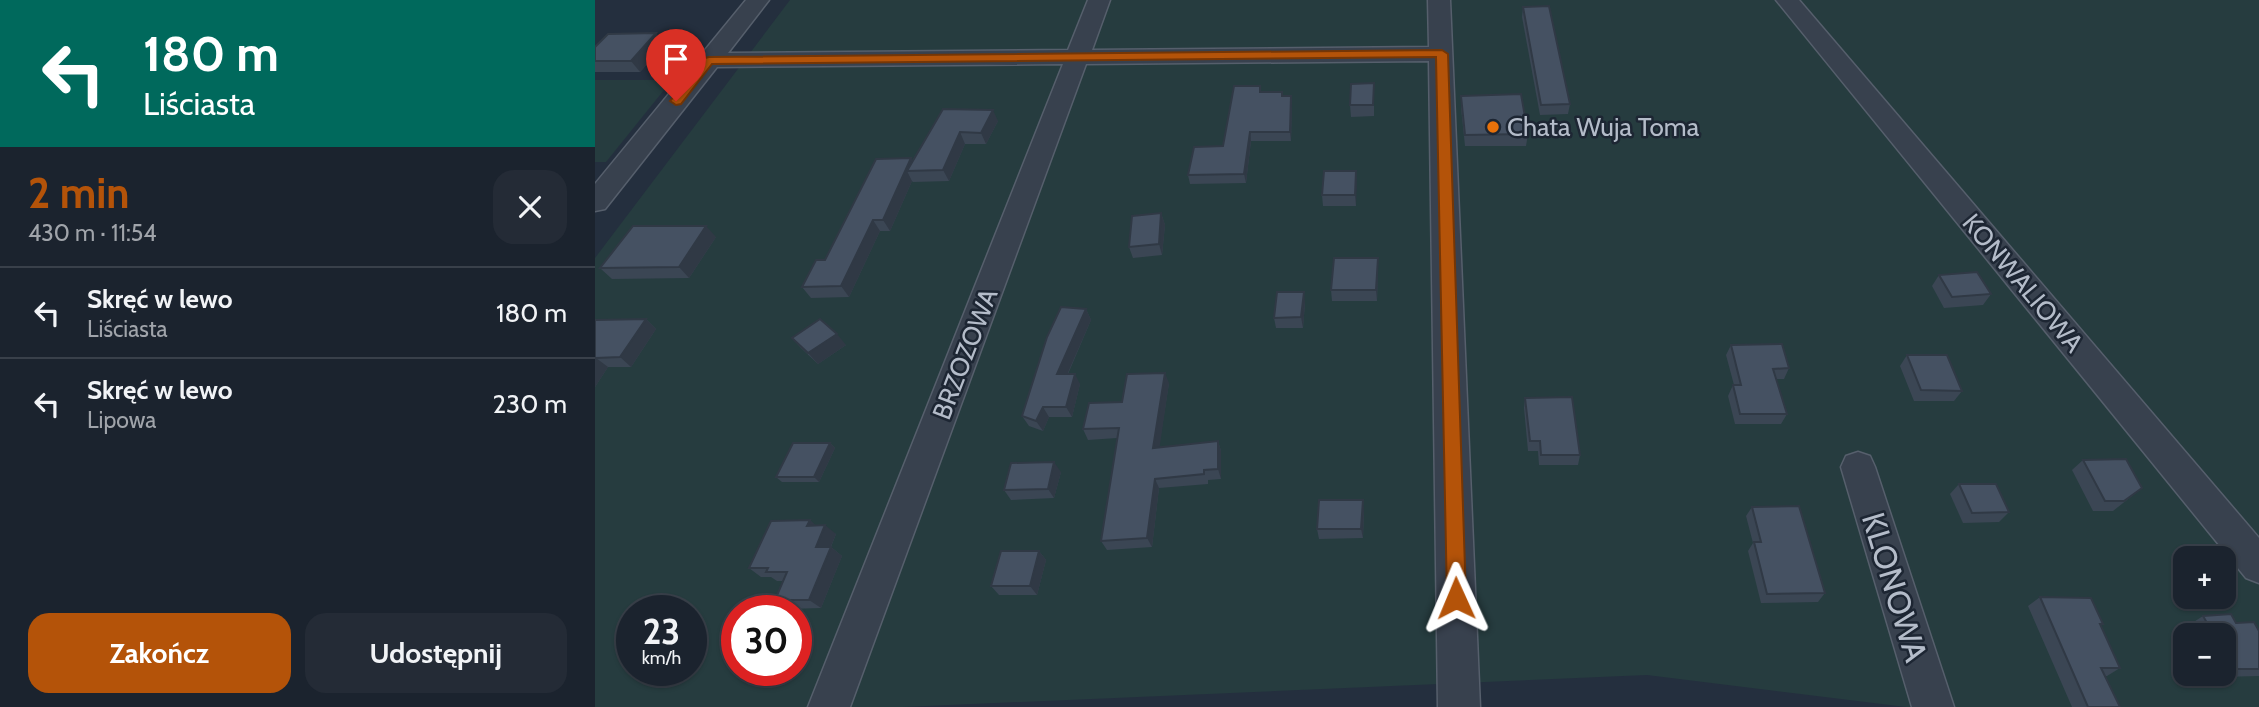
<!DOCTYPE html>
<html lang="pl">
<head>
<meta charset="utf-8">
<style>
	body { margin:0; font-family:Cabin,sans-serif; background:#242b36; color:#f1f3f6; height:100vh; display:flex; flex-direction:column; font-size:26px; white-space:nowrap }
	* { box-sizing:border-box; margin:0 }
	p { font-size:23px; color:#a0a4aa }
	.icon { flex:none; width:38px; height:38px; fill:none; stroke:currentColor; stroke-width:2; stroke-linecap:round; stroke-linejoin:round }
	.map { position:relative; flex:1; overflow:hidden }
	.panel { display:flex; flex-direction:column; background:#1b232e; width:595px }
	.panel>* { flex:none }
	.banner { background:#00695c; color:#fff; overflow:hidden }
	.tools { position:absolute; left:1578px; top:546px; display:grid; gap:14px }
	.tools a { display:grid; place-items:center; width:63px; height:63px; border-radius:14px; background:#1b232e; box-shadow:0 2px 5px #0004,0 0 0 2px #39404a; font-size:35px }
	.speed { position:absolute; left:21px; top:595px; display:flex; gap:14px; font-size:35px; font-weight:700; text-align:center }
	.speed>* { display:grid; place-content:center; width:91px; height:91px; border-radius:50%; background:#1b232e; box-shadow:0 2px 5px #0004,0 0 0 2px #39404a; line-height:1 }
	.speed small { font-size:18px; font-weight:400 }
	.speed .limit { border:10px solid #d22; background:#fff; color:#111 }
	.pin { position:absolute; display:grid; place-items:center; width:60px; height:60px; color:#fff; margin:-72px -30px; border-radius:50% 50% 50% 0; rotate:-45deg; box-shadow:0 0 7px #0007 }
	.pin .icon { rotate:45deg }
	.me { position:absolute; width:77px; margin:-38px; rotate:359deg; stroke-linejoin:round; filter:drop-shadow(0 0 5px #0008) }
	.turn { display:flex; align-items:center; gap:24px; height:147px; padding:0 28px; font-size:32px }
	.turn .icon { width:91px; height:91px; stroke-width:2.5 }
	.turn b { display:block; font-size:49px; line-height:60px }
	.round { display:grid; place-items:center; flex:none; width:74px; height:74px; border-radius:21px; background:#242b36 }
	.head { display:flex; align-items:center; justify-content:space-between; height:119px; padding:0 28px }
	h1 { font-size:42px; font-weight:800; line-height:52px; color:#b45309 }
	.action { display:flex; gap:14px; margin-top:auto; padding:14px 28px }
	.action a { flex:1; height:80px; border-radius:21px; background:#b45309; color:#fff; font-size:28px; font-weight:800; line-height:80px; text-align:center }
	.action a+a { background:#242b36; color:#f1f3f6 }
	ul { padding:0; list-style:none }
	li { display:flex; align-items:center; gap:21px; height:91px; padding:0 28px; border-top:2px solid #39404a }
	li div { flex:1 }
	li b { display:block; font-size:26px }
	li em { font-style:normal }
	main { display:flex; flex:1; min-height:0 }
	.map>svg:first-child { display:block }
</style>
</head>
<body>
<main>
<section class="panel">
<div class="banner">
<div class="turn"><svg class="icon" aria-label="left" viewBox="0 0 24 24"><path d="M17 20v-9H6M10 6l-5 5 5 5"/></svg><div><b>180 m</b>Liściasta</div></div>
</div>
<div class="head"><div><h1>2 min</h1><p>430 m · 11:54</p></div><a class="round"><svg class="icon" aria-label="close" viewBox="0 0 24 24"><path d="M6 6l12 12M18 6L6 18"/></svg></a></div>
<ul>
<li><svg class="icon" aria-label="left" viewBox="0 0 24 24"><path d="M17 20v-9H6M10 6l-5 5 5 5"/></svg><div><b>Skręć w lewo</b><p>Liściasta</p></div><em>180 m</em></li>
<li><svg class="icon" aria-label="left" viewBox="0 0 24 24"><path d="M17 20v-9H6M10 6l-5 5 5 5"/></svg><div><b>Skręć w lewo</b><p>Lipowa</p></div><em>230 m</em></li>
</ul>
<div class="action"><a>Zakończ</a><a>Udostępnij</a></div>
</section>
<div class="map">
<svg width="1664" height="707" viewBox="0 0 1664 707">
	<rect width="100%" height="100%" fill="#242f3e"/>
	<!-- green -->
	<g fill="#263c3f" fill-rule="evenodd">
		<path d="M 195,0 L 1664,0 L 1664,707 L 1311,707 L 1052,675 L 308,707 L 0,707 L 0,258 ZM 1591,558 L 1629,558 L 1629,597 L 1591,597 ZM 37,611 L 96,611 L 96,670 L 37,670 ZM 142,611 L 201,611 L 201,670 L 142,670 ZM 1591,635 L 1629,635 L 1629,674 L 1591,674 Z"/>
		<polygon points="0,80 77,80 11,162 0,162"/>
	</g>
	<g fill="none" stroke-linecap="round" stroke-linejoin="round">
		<!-- street casing -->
		<g stroke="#565f6c" stroke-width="3">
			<g id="street">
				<polygon points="151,0 174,0 133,53 473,50 493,0 515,0 497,50 834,47 833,0 855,0 885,707 843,707 834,61 491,64 255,707 213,707 468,64 122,67 10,209 0,211 0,184"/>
				<polygon points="1181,0 1204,0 1664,538 1664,583 1651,578"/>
				<polygon points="1263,452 1275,456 1280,467 1359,707 1317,707 1246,467 1251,456"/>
			</g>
		</g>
		<!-- street -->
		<use href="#street" fill="#38414e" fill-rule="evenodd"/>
	</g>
	<!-- wall -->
	<g fill="#3b4654">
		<polygon points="928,7 975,104 973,114 945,115 927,17"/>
		<polygon points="69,45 45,72 0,72 0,47"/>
		<polygon points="779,83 779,116 756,117 755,105"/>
		<polygon points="665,86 666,92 687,92 688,96 696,96 697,105 696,141 656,141 651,183 595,184 593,175 628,146"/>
		<polygon points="866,96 933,134 931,146 870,146 866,108"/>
		<polygon points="348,109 403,121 391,144 370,144 354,181 318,182 317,181 295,231 285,231 254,297 216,298 207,287 316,158 317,161"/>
		<polygon points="761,171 761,206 728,206 727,195"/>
		<polygon points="566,213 570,225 567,255 538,258 534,247"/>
		<polygon points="121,237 94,278 17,279 5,268"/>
		<polygon points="783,258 783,269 782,301 737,301 736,290"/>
		<polygon points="1344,275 1396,294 1388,305 1349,308 1337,286"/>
		<polygon points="710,303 708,328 681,328 679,318"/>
		<polygon points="491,309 496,320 473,374 485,384 477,417 454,417 448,431 434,426 427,416"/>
		<polygon points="51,319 61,329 36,367 13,367 0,387 0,320"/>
		<polygon points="197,338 251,345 223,364 206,348"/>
		<polygon points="1136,345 1194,368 1189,379 1181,379 1192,414 1186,424 1140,424 1133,396 1138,385 1139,385 1131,355"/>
		<polygon points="1312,355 1367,391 1359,401 1319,401 1305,366"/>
		<polygon points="574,383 564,447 623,441 626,451 626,479 613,480 613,484 564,488 557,547 512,550 506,541 522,438 493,440 488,429 527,402"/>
		<polygon points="930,398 985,455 983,465 944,465 943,451 933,451 929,408"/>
		<polygon points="235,443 240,448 224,482 187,482 181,477"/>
		<polygon points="1488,460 1547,488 1518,511 1498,511 1477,470"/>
		<polygon points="466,472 459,498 416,500 409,490"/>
		<polygon points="1364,484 1414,512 1404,522 1368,523 1355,494"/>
		<polygon points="1157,507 1230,593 1223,602 1166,603 1153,551 1158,543 1151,516"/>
		<polygon points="769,509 768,538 724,539 722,529"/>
		<polygon points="221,525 241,534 236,547 247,556 226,608 191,609 180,600 188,581 182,581 176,577 166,577 154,568"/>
		<polygon points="444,551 451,560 442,595 404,595 396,586"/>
		<polygon points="1445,597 1508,624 1505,626 1525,668 1512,676 1510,676 1525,707 1477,707 1433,606"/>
		<polygon points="1608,616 1641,623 1664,631 1664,676 1623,677 1621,674 1629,674 1629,635 1600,635 1594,625"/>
	</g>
	<!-- shaded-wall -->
	<g fill="#303945">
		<polygon points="61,33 69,45 45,72 36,61"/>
		<polygon points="696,96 697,105 696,141 695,132"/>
		<polygon points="398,110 403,121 391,144 386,133"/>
		<polygon points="365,132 370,144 354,181 348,170"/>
		<polygon points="655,132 656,141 651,183 649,174"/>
		<polygon points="316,158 322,170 312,171 317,181 295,231 288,220"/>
		<polygon points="761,171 762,183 761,206 760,195"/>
		<polygon points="566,213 570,225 567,255 564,244"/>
		<polygon points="278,220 285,231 254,297 246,286"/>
		<polygon points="111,226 121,237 94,278 84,267"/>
		<polygon points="783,258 783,269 782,301 781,290"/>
		<polygon points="709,292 710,303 708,328 706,317"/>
		<polygon points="491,309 496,320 468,384 462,374"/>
		<polygon points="51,319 61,329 36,367 25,357"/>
		<polygon points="242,334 251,345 223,364 213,353"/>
		<polygon points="1,358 13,367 0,387 0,360"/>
		<polygon points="570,373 574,383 563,458 558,448"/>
		<polygon points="480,374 485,384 477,417 471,407"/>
		<polygon points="448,407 454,417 448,431 441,421"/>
		<polygon points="623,441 626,451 626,479 623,469"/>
		<polygon points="235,443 240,448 224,482 219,477"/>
		<polygon points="459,462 466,472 459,498 453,489"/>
		<polygon points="560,479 564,488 557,547 552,538"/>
		<polygon points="768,500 769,509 768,538 766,529"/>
		<polygon points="215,520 225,529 212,526"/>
		<polygon points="230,525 241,534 232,556 221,547"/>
		<polygon points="236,547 247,556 226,608 214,600"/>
		<polygon points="444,551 451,560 442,595 435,586"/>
	</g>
	<!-- building -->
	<g fill="#455162" stroke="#303945" stroke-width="2">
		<polygon points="954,6 975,104 946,105 928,7"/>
		<polygon points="61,33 36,61 0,61 0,47 13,34"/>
		<polygon points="779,83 778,105 755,105 756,84"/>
		<polygon points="639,86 665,86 665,92 687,92 687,96 696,96 695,132 655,132 649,174 593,175 599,147 628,146"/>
		<polygon points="926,94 933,134 870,135 866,96"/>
		<polygon points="348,109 398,110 386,133 365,132 348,170 312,171"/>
		<polygon points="316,158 288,220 278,220 246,286 207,287 221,260 230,260 281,159"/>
		<polygon points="729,171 761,171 760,195 727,195"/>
		<polygon points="566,213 564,244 534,247 537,216"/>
		<polygon points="38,226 111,226 84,267 5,268"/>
		<polygon points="739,258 783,258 781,290 736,290"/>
		<polygon points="1382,272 1396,294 1357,297 1344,275"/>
		<polygon points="682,292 709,292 706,317 679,318"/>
		<polygon points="466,307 491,309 462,374 480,374 471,407 448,407 441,421 427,416 452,337"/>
		<polygon points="51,319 25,357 1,358 0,360 0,320"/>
		<polygon points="225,319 242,334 213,353 197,338"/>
		<polygon points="1187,344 1194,368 1178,369 1192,414 1145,414 1138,385 1146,385 1136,345"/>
		<polygon points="1312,355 1352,355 1367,391 1326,390"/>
		<polygon points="570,373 558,448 623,441 623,469 609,470 609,474 560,479 552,538 506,541 524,428 488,429 494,403 527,402 532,374"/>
		<polygon points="977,397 985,455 946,455 945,441 935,441 930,398"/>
		<polygon points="198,443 235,443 219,477 181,477"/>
		<polygon points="1531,459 1547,488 1529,501 1510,501 1488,460"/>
		<polygon points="459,462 453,489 409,490 416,463"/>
		<polygon points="1364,484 1401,484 1414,512 1377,513"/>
		<polygon points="724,500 768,500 766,529 722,529"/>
		<polygon points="1204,506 1230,593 1172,594 1159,542 1166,542 1157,507"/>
		<polygon points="215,520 212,526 230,525 221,547 236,547 214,600 180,600 192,572 171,572 173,568 154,568 176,521"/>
		<polygon points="406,551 444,551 435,586 396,586"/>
		<polygon points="1445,597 1496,598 1508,624 1505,624 1525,668 1506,668 1525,707 1493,707"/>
		<polygon points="1636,614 1641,623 1659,622 1664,631 1664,669 1638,669 1629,653 1629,635 1619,635 1608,616"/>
	</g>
	<!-- route -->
	<polygon fill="#b45309" stroke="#753606" stroke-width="2" points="847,50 853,54 871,598 868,605 861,607 854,605 852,598 841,57 117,64 86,104 81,105 75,101 110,58 114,57"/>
	<!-- markers -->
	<circle fill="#e8710a" stroke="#1d2633" stroke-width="2.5" cx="898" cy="127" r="7"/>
	<g text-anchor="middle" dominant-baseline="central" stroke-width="5" stroke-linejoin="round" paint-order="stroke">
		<!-- poi labels -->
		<g font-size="26" fill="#b4bcc9" stroke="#1d2633" text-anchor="start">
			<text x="912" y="127">Chata Wuja Toma</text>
		</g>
		<!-- street labels -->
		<g font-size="26" fill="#b4bcc9" stroke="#1d2633">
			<text transform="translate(1428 283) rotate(50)">KONWALIOWA</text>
			<text transform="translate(370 354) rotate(-69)">BRZOZOWA</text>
		</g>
		<!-- near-street labels -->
		<g font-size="32" fill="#b4bcc9" stroke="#1d2633">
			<text transform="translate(1300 587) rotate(73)">KLONOWA</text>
		</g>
	</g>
</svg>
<div class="tools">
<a>+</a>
<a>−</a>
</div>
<div class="speed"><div>23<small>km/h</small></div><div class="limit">30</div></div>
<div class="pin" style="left:81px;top:101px;background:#d93025"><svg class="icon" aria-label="arrive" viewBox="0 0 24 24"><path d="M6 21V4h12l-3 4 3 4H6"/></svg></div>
<svg class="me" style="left:861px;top:598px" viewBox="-20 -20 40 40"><path d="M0-17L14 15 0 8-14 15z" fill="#b45309" stroke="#fff" stroke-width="4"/></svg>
</div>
</main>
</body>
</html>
